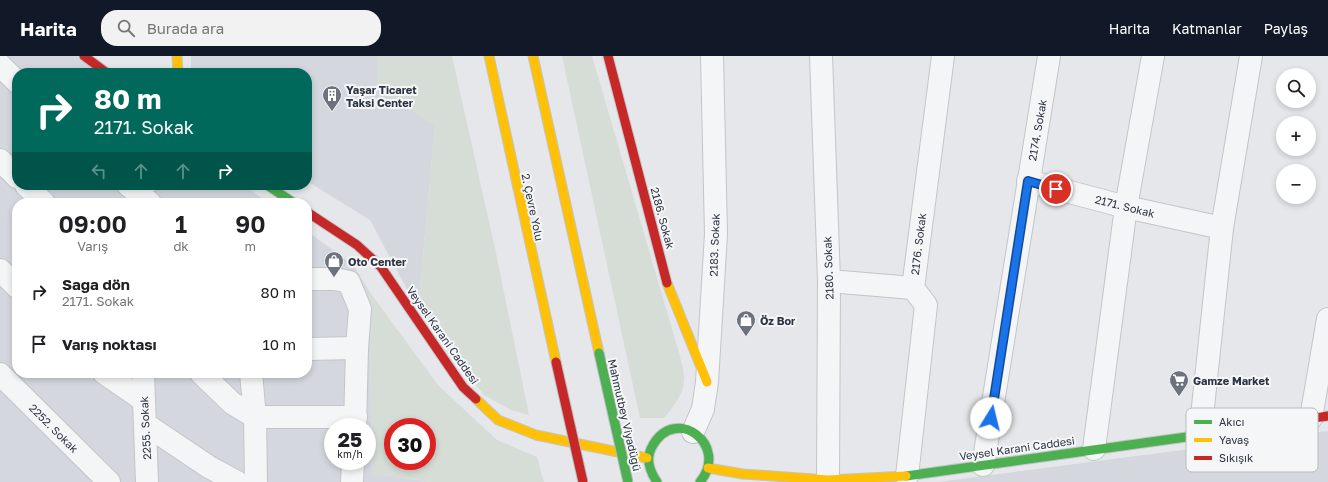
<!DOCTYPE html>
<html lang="tr">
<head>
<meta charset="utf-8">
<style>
	body { margin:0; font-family:"Golos Text",sans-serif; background:#f2f2f2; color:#202124; height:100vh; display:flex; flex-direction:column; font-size:15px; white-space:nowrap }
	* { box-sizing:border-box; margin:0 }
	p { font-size:13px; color:#757577 }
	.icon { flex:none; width:22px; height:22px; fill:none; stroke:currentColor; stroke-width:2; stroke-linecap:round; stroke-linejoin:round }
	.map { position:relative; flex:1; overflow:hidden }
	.panel { position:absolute; left:12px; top:142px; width:300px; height:180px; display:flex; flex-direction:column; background:#fff; border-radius:16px; box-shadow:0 2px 6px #0003 }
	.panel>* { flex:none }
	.guide { position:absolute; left:12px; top:12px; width:300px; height:122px; border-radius:16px; box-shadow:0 2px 6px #0003; background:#00695c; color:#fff; overflow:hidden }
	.tools { position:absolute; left:1276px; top:12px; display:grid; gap:8px }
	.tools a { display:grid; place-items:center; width:40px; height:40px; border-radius:50%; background:#fff; box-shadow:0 2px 6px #0003; font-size:20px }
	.speed { position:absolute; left:324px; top:362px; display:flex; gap:8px; font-size:20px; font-weight:700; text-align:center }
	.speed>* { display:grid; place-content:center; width:52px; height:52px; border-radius:50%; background:#fff; box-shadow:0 2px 6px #0003; line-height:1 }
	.speed small { font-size:10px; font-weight:400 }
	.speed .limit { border:6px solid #d22; background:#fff; color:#111 }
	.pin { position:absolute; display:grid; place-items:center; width:34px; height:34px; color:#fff; margin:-17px; border:2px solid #fff; border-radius:50%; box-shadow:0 1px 4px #0007 }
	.me { position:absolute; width:44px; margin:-22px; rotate:9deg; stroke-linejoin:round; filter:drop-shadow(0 0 3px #0008) }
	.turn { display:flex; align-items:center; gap:14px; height:84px; padding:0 16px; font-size:18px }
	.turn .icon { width:52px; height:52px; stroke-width:2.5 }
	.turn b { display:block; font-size:28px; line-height:34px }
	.lanes { display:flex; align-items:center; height:38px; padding:0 16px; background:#0003; justify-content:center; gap:20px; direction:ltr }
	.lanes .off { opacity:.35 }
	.eta { display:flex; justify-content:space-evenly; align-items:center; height:68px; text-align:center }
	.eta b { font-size:24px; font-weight:600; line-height:28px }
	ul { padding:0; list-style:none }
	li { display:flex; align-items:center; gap:12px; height:52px; padding:0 16px }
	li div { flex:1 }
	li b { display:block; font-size:15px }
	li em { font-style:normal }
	header { display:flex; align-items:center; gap:24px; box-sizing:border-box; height:56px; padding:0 20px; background:#111827; color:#fff }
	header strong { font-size:19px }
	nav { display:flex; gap:22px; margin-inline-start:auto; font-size:14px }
	.search { width:280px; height:36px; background:#f2f2f2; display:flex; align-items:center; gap:10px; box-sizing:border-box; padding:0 14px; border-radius:16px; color:#757577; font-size:15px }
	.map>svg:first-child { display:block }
</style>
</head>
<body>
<header>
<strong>Harita</strong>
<div class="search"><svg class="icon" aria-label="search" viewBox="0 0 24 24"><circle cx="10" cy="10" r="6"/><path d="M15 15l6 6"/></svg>Burada ara</div>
<nav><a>Harita</a><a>Katmanlar</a><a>Paylaş</a></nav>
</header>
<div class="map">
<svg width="1328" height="426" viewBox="0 0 1328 426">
	<rect width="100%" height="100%" fill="#e5e7ea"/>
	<!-- built -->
	<g fill="#d4d7dd" fill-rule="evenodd">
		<path d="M 0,0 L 78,0 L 96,17 L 17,17 L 17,129 L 244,129 L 268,147 L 17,147 L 17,317 L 307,317 L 307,175 L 354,210 L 369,235 L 372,418 L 433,426 L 0,426 ZM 333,371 L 367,371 L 367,405 L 333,405 Z"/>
		<polygon points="191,0 377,0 378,33 435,69 418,254 370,164 307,125 307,17 191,17"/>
		<polygon points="1328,375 1328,426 938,426"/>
	</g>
	<!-- green -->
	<g fill="#d6ddd6" fill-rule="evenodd">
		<polygon points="377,0 452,0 496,197 529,359 511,354 484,339 418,254 435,69 377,33"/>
		<path d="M 562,0 L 592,0 L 680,300 C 681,307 685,316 684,323 C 684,338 673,351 664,362 L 640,362 Z"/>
		<path d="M 369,235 L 438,329 L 497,384 L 537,401 L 544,426 L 433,426 L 372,418 ZM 393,371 L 427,371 L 427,405 L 393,405 Z"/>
	</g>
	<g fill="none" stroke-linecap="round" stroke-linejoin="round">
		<!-- lane casing -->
		<g stroke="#c3c5c8" stroke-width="13">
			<polyline id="lane" points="139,136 139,139 153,129"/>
		</g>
		<!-- street casing -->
		<g stroke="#c3c5c8" stroke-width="24">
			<g id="street">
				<polyline points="821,0 829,225 828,424"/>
				<polyline points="0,9 17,26"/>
				<polyline points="0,104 17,121"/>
				<polyline points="1028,125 1126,151 1222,172"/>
				<polyline points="26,129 44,147"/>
				<polyline points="128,129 150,147"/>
				<polyline points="0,214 17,231"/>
				<polyline points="307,223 335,223 349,226 360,253 357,292 355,371"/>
				<polyline points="829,225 913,232"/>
				<polyline points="307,293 357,292"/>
				<polyline points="104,317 143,344"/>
				<polyline points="143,317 147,426"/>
				<polyline points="201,317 232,347 255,361 356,361"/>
				<polyline points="251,317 255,361 256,426"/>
				<polyline points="0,318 109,426"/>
				<polyline points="1311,362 1328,263"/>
				<polyline points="145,368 209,411 237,426"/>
				<polyline points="693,376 703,353 707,326 716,178 712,0"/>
				<polyline points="1200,379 1222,172 1251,0"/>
				<polyline points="1094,393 1126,151 1153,0"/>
				<polyline points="983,409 1049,0"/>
				<polyline points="907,420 926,249 913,232 943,0"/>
				<polyline points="352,426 353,405"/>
			</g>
		</g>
		<!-- fast casing -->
		<g stroke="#c3c5c8" stroke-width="11">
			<g id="fast">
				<polyline points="267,129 294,147"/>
				<polyline points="906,420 1208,378"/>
				<path d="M 657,426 C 649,414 645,402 653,389 C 676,349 730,389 700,426"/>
			</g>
		</g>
		<!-- slow casing -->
		<g stroke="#c3c5c8" stroke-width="11">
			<g id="slow">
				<polyline points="177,0 178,17"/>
				<polyline points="489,0 556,306"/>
				<polyline points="533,0 599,297"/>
				<polyline points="667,227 707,326"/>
				<polyline points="476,343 498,364 536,379 647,402"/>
				<polyline points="708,412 743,418 828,424 906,420"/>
			</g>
		</g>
		<!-- jam casing -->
		<g stroke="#c3c5c8" stroke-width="11">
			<g id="jam">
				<polyline points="84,0 107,17"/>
				<polyline points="608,0 667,227"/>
				<polyline points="307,156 357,189 381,211 463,331 476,343"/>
				<polyline points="1208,378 1328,360"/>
			</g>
		</g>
		<!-- lane -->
		<use href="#lane" stroke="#f4f5f6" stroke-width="11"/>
		<!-- street -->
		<use href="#street" stroke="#f4f5f6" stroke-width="22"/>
		<!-- fast -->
		<use href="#fast" stroke="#4caf50" stroke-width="9"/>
		<!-- slow -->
		<use href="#slow" stroke="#ffc107" stroke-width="9"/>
		<!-- jam -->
		<use href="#jam" stroke="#c62828" stroke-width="9"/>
		<!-- fast-bridge casing -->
		<g stroke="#b8babe" stroke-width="11" stroke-linecap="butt">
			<polyline id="fast-bridge" points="599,297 628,426"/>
		</g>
		<!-- jam-bridge casing -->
		<g stroke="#b8babe" stroke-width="11" stroke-linecap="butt">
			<polyline id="jam-bridge" points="556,306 583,426"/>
		</g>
		<!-- fast-bridge -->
		<use href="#fast-bridge" stroke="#4caf50" stroke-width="9"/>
		<!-- jam-bridge -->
		<use href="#jam-bridge" stroke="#c62828" stroke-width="9"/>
	</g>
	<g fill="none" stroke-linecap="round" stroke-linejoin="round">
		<!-- route casing -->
		<g stroke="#114b97" stroke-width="10">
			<polyline id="route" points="991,362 1028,125 1056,133"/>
		</g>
		<!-- route -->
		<use href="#route" stroke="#1a73e8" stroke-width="7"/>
	</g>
	<!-- icons -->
	<defs>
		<g id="building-pin" transform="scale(1)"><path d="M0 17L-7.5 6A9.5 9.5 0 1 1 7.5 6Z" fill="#6d737d" stroke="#f4f6f8"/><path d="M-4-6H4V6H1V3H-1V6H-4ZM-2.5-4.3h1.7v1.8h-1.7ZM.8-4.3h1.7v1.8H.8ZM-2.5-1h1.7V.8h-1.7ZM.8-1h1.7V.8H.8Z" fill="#fff"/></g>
		<g id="shop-pin" transform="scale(1)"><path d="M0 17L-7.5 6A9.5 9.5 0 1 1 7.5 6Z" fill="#6d737d" stroke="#f4f6f8"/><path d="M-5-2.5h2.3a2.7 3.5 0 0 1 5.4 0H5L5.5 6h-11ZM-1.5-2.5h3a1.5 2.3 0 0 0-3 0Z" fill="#fff"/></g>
		<g id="supermarket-pin" transform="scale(1)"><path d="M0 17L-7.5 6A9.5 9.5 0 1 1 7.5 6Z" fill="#6d737d" stroke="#f4f6f8"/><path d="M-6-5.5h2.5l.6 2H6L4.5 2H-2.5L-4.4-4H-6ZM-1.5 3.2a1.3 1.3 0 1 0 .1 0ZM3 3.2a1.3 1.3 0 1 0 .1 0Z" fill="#fff"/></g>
	</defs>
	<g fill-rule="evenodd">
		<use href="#building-pin" x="332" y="39"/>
		<use href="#shop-pin" x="334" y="205"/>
		<use href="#shop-pin" x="746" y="264"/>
		<use href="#supermarket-pin" x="1179" y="324"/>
	</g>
	<g text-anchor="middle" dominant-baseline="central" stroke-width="4" stroke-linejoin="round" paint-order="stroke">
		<!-- poi labels -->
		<g font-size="11" font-weight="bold" fill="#2d3542" stroke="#f4f6f8" text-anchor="start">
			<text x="346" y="33">Yaşar Ticaret<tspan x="346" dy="13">Taksi Center</tspan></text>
			<text x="348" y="205">Oto Center</text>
			<text x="760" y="264">Öz Bor</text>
			<text x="1193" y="324">Gamze Market</text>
		</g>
		<!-- street labels -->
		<g font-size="11" fill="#2d3542" stroke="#f4f6f8">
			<text transform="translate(1037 74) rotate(-80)">2174. Sokak</text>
			<text transform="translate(1125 150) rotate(14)">2171. Sokak</text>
			<text transform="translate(533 151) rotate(78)">2. Çevre Yolu</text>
			<text transform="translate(663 162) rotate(75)">2186. Sokak</text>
			<text transform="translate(918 188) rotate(-83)">2176. Sokak</text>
			<text transform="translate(714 189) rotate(-88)">2183. Sokak</text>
			<text transform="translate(828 212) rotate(-92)">2180. Sokak</text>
			<text transform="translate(443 279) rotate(55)">Veysel Karani Caddesi</text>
			<text transform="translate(625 359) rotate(77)">Mahmutbey Viyadüğü</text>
			<text transform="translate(54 372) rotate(45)">2252. Sokak</text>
			<text transform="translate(145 372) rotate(-93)">2255. Sokak</text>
			<text transform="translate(1017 392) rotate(-8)">Veysel Karani Caddesi</text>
		</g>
	</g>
	<!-- legend -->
	<rect x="1186" y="352" width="132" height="64" rx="6" fill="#f4f6f8" stroke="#b8bcc1" stroke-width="1"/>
	<rect x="1194" y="364" width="18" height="4" fill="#4caf50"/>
	<rect x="1194" y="382" width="18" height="4" fill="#ffc107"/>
	<rect x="1194" y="400" width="18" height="4" fill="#c62828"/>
	<g font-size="11" fill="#2d3542">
		<text x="1219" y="370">Akıcı</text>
		<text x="1219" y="388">Yavaş</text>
		<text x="1219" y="406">Sıkışık</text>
	</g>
</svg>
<div class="tools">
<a><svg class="icon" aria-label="search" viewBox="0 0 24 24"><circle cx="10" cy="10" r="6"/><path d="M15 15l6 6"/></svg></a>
<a>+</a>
<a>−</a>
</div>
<div class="speed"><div>25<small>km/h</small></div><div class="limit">30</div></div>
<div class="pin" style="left:1056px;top:133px;background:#d93025"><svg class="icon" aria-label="arrive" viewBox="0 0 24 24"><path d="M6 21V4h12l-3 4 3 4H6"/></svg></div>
<svg class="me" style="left:991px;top:362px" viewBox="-20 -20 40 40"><circle r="19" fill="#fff"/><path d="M0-13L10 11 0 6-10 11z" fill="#1a73e8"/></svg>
<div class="guide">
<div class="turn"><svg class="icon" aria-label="right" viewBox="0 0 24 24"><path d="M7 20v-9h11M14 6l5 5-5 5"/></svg><div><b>80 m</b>2171. Sokak</div></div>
<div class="lanes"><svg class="icon off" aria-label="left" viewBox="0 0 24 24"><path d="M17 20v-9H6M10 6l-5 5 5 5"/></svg><svg class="icon off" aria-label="ahead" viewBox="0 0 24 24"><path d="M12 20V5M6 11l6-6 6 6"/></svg><svg class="icon off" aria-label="ahead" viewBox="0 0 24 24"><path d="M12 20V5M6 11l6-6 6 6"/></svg><svg class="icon" aria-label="right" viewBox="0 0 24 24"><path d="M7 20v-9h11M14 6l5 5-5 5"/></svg></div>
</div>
<section class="panel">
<div class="eta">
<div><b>09:00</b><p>Varış</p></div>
<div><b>1</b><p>dk</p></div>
<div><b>90</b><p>m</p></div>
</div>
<ul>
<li><svg class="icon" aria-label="right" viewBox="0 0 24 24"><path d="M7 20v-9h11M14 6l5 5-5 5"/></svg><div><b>Sağa dön</b><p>2171. Sokak</p></div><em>80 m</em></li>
<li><svg class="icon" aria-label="arrive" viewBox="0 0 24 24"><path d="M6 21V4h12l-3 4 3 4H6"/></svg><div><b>Varış noktası</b></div><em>10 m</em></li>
</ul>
</section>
</div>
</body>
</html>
